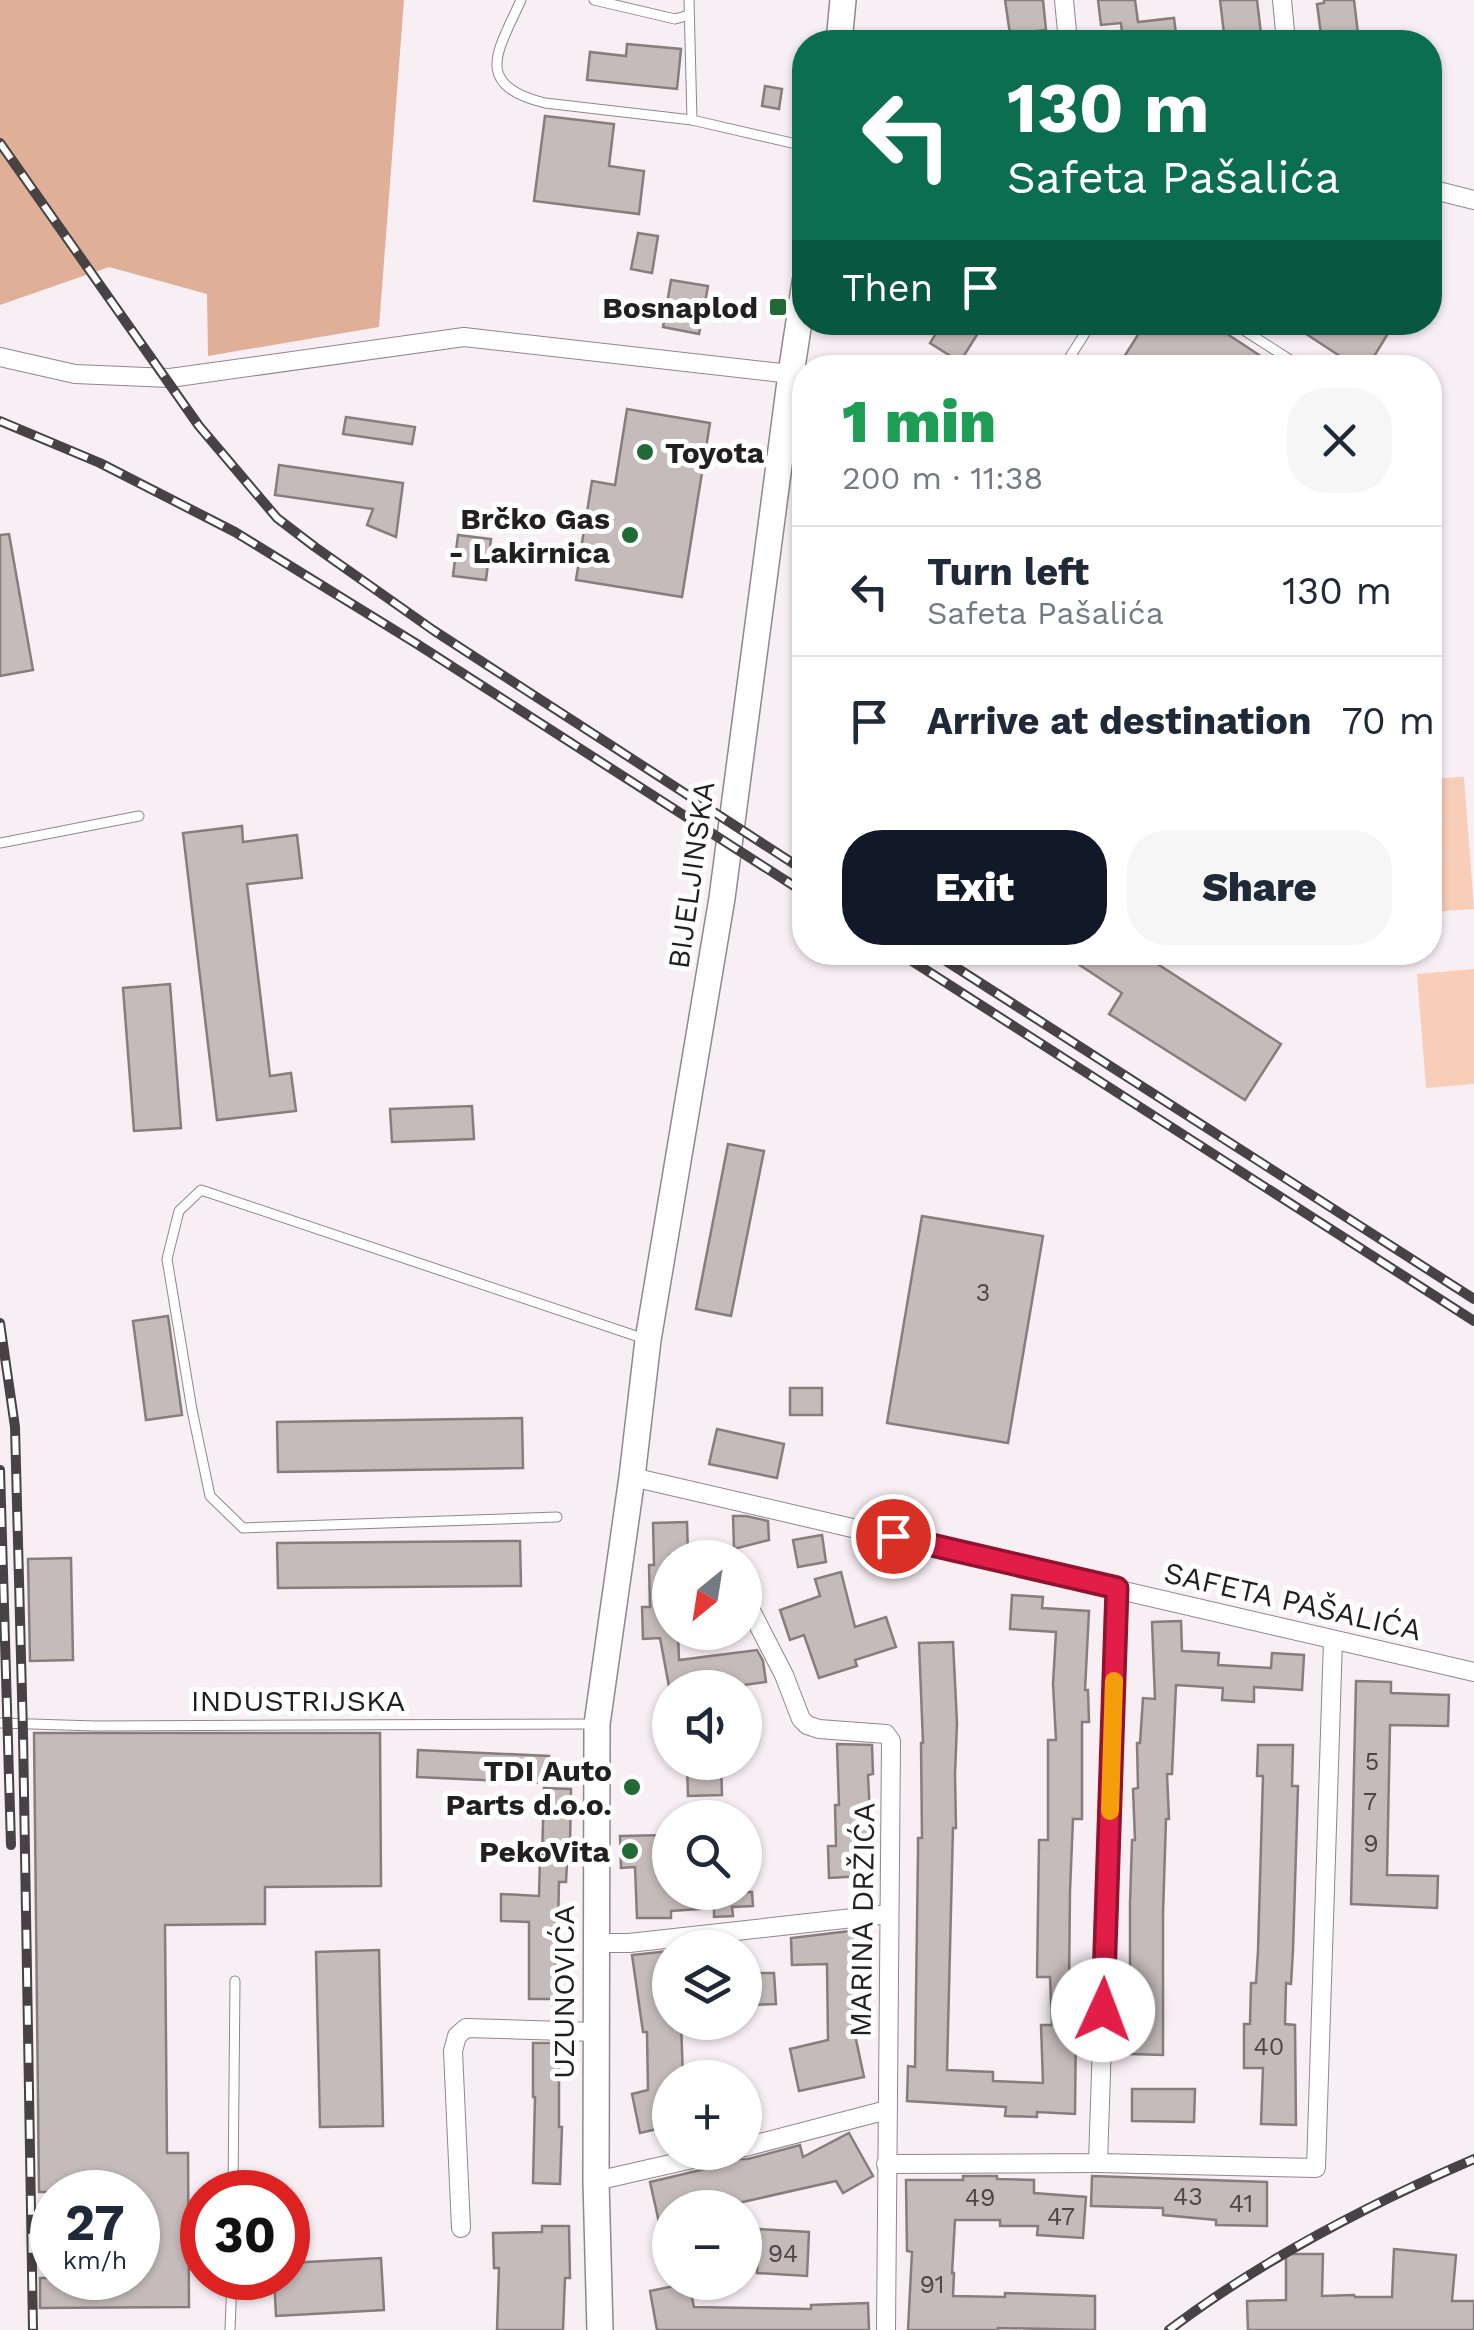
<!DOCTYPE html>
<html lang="en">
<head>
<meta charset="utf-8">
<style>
	body { margin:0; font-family:"Work Sans",sans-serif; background:#f6f6f7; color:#1f2937; height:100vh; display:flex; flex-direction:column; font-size:38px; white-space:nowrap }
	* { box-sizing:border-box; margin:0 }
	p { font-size:32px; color:#747a83 }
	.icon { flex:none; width:55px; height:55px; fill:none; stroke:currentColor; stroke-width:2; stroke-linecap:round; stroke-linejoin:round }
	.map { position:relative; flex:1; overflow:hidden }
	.sheet { position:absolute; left:792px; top:355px; width:650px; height:610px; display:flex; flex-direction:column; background:#fff; border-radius:40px; box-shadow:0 2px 8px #0004 }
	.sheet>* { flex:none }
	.guide { position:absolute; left:792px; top:30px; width:650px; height:305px; border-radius:40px; box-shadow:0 2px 8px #0004; background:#0b6e4f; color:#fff; overflow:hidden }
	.needle { width:65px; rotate:210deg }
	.buttons { position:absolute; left:652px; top:1540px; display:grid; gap:20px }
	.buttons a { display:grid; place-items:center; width:110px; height:110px; border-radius:50%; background:#fff; box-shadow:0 2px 8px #0004; font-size:50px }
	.speed { position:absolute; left:30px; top:2170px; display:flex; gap:20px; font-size:50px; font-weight:700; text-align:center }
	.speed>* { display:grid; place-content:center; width:130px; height:130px; border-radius:50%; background:#fff; box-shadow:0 2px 8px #0004; line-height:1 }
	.speed small { font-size:25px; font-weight:400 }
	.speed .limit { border:15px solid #d22; background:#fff; color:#111 }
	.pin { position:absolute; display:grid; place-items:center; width:85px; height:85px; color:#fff; margin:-42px; border:5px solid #fff; border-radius:50%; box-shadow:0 2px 10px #0007 }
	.me { position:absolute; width:110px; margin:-55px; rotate:2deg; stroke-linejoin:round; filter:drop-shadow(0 0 8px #0008) }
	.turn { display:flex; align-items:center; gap:35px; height:210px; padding:0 50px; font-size:45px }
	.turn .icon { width:130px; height:130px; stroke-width:2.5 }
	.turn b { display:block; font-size:70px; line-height:85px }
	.then { display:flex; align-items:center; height:95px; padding:0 50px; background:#0003; gap:20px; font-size:38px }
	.round { display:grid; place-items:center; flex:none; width:105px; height:105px; border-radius:40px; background:#f6f6f7 }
	.overview { display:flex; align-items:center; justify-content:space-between; height:170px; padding:0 50px }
	h1 { font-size:60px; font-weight:800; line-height:75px; color:#1e9e55 }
	.primary-button { display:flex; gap:20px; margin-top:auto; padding:20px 50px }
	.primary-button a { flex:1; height:115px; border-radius:40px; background:#111827; color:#fff; font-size:40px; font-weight:800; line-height:115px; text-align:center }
	.primary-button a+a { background:#f6f6f7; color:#1f2937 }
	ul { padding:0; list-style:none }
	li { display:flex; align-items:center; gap:30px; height:130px; padding:0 50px; border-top:2px solid #e0e1e3 }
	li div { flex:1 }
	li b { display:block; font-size:38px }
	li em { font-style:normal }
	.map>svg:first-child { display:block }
</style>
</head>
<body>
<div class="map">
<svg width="1474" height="2330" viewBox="0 0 1474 2330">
	<rect width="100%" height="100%" fill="#f8eff4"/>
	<!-- green -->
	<g fill="#f9ceb9">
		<polygon points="1464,777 1474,909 1430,912 1430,779"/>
		<polygon points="1474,969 1474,1084 1426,1088 1417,974"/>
	</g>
	<!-- forest -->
	<polygon fill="#e0af98" points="0,0 404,0 379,327 208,356 207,294 109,267 0,305"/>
	<!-- building -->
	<g fill="#c5bbbb" stroke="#877d7d" stroke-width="2.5">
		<polygon points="1005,0 1043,0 1046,30 1010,34"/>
		<polygon points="1098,0 1135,0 1138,22 1174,18 1177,42 1123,42 1121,23 1101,25"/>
		<polygon points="1220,0 1257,0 1262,42 1225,42"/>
		<polygon points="1324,0 1354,0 1359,42 1322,42 1317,4 1324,3"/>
		<polygon points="627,44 681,49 677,89 587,80 590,52 626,56"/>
		<polygon points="765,86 782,89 779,109 762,106"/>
		<polygon points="545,116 614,124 609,166 644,171 639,214 534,201"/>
		<polygon points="638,233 658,236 652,273 631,269"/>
		<polygon points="671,280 708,286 699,334 663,327"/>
		<polygon points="943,322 985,322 960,362 930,343"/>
		<polygon points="1146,322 1209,322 1279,368 1117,368"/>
		<polygon points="1288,322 1395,322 1367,368 1358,368"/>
		<polygon points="627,409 710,423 682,597 576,580 592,481 615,485"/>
		<polygon points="346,417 415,427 412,444 343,434"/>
		<polygon points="279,465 403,483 396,537 367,525 373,509 275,495"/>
		<polygon points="9,534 33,670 0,676 0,535"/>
		<polygon points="458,535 491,539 486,580 453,576"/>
		<polygon points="242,826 243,842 297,835 302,878 247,884 270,1076 291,1073 296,1111 217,1120 183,833"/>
		<polygon points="1060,952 1139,952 1281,1044 1245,1100 1109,1014 1122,993"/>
		<polygon points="170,984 181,1128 134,1131 123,988"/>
		<polygon points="472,1106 474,1139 392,1142 390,1109"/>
		<polygon points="728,1144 764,1151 731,1316 696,1309"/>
		<polygon points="922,1216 1043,1236 1008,1443 887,1423"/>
		<polygon points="168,1316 182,1415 146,1420 133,1321"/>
		<rect x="790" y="1388" width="32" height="27"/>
		<polygon points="522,1418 523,1468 278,1472 277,1422"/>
		<polygon points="717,1429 784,1444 777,1478 709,1464"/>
		<polygon points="733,1516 746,1516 768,1521 769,1540 734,1549"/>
		<polygon points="687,1522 688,1554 670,1555 670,1632 678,1632 679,1660 757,1650 763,1661 766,1682 722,1688 670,1688 670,1692 660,1638 643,1639 642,1607 650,1607 649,1565 654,1565 653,1523"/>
		<polygon points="822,1535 826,1562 798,1567 793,1540"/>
		<polygon points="520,1541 521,1586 278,1588 277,1543"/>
		<polygon points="71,1558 73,1660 30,1661 28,1559"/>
		<polygon points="841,1572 855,1627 886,1617 896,1647 855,1660 857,1666 819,1678 804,1635 790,1640 780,1610 820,1596 815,1579"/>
		<polygon points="1012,1595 1043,1597 1042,1608 1089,1611 1085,1690 1088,1690 1089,1722 1082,1722 1082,1819 1073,1819 1070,1891 1069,1990 1085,1989 1086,2021 1076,2021 1075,2114 1037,2112 1037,2117 1005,2116 1006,2107 907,2101 908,2066 915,2067 918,1853 918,1838 922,1838 921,1743 923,1743 919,1643 953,1642 957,1723 955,1774 956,1828 953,1828 947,2070 993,2072 993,2081 1043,2083 1041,2025 1052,2025 1050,1977 1037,1977 1039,1840 1048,1840 1048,1740 1056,1740 1053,1684 1056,1632 1010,1629"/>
		<polygon points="1181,1621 1182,1651 1219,1653 1218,1665 1271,1668 1272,1653 1304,1655 1302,1690 1254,1687 1254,1702 1222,1700 1223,1688 1176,1685 1172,1774 1167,1774 1169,1819 1166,1819 1163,1914 1163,2055 1130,2054 1130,1903 1132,1840 1135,1840 1133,1789 1138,1788 1137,1743 1140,1743 1143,1698 1155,1699 1152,1622"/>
		<polygon points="1356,1681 1391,1682 1391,1693 1449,1695 1448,1726 1390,1725 1387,1875 1438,1876 1437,1908 1351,1904"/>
		<polygon points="34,1733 380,1733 381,1886 265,1887 265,1924 165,1925 167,2153 188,2153 189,2307 40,2308 40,2278 138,2278 138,2192 39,2192"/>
		<polygon points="837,1744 872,1745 873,1774 868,1775 871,1836 862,1836 864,1876 829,1878 828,1846 836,1846 835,1805 839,1805"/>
		<polygon points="1258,1745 1293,1745 1292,1786 1298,1786 1293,1950 1291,1984 1286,1983 1285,2024 1295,2025 1296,2125 1261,2124 1263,2068 1244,2068 1244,2024 1250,2024 1251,1983 1256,1983 1258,1951 1263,1776 1257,1776"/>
		<polygon points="418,1750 549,1756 548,1783 417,1777"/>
		<polygon points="721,1763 722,1795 688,1796 687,1764"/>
		<polygon points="544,1788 571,1789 570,1846 568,1846 566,1882 559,1882 558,1924 556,1923 556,1999 529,1999 529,1922 501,1921 501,1894 539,1896 540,1858 542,1858"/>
		<polygon points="670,1835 670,1892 752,1892 753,1906 732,1907 733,1916 714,1917 714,1908 671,1911 671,1918 637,1918 635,1867 621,1868 620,1836"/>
		<polygon points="867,1929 868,1959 861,1959 863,2011 850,2011 864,2077 799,2091 790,2049 828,2040 827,1964 792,1965 791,1938"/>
		<polygon points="379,1950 383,2126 320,2127 316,1952"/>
		<polygon points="670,1951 670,2022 681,2022 683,2078 670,2078 670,2126 640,2133 632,2094 648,2090 647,2032 643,2032 632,1955"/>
		<polygon points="745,1973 774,1973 776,2004 745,2005"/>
		<polygon points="533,2043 559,2043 559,2127 562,2127 560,2184 533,2183 535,2097 533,2097"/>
		<polygon points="1132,2089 1195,2089 1194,2122 1132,2121"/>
		<polygon points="849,2133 873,2176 843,2193 836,2181 716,2208 670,2208 670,2239 663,2240 650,2182 726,2164 733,2159 748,2159 800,2145 803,2157"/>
		<polygon points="963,2176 997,2176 997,2179 1034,2180 1034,2193 1086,2197 1083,2238 1037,2235 1038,2226 1000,2226 1000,2220 955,2220 952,2273 954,2273 953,2296 1005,2297 1005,2293 1095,2296 1095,2330 998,2328 998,2330 908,2330 912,2252 907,2251 906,2180 963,2180"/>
		<polygon points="1092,2176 1267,2182 1267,2226 1216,2225 1216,2220 1163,2215 1163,2208 1091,2206"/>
		<polygon points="542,2226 569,2226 570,2278 565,2278 563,2330 497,2330 499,2268 494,2268 493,2233 542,2232"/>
		<polygon points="759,2229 809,2232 807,2276 757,2273"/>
		<polygon points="1394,2249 1456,2255 1452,2301 1474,2301 1474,2330 1248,2330 1247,2301 1286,2300 1286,2254 1323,2254 1322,2296 1354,2295 1355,2297 1392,2297"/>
		<polygon points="381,2258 384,2310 276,2316 274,2278 288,2278 288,2263"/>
		<polygon points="689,2283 694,2307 811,2309 811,2305 868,2303 869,2330 657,2330 650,2291"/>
	</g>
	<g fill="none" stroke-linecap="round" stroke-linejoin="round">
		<!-- lane casing -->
		<g stroke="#8f878c" stroke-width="11">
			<g id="lane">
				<path d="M 521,0 C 498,51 472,85 545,103 L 692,120"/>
				<polyline points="594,0 675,19 689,15"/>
				<polyline points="689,0 692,120 805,146"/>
				<polyline points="1231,322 1303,368"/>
				<polyline points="1063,368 1092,322"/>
				<polyline points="0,843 139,816"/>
				<polyline points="557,1517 243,1528 210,1496 192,1410 167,1259 179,1211 201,1190 645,1339"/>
				<polyline points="0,1723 95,1726 594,1724"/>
				<polyline points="233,2192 235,1981"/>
				<polyline points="230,2330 232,2278"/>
			</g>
		</g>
		<!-- street casing -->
		<g stroke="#8f878c" stroke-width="20">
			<g id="street">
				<polyline points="1064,0 1068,42"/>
				<polyline points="1282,0 1286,42"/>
				<polyline points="1430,189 1474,200"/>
				<polyline points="0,357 75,374 170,378 464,337 791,374"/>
				<polyline points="632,1477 1474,1672"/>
				<polyline points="722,1553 724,1558"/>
				<polyline points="745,1599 784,1675 801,1719 807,1725 819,1729 886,1734 891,1741 886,2330"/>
				<polyline points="595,1943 629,1943 889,1914"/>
				<polyline points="745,2147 887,2110"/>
				<polyline points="1098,2163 1316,2168 1333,1640"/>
				<polyline points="886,2164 1098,2163 1117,1588"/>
				<polyline points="596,2181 723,2152"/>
				<polyline points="461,2228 453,2051 457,2036 466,2028 595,2032"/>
			</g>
		</g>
		<!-- secondary casing -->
		<g stroke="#8f878c" stroke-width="28">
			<g id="secondary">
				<polyline points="839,42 843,0"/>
				<polyline points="600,2330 596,2181 597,1724 632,1477 648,1340 722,898 791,374 805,282"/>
			</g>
		</g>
		<!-- lane -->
		<use href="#lane" stroke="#fff" stroke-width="9"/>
		<!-- street -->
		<use href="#street" stroke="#fff" stroke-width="18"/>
		<!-- secondary -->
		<use href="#secondary" stroke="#fff" stroke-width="25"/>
		<!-- rail casing -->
		<g stroke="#474345" stroke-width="10">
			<g id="rail">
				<polyline points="0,143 199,426 277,518 315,547 433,630 805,871"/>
				<polyline points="0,421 100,463 235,532 417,644 805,893"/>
				<polyline points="898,952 1474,1321"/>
				<polyline points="932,952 1474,1299"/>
				<polyline points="0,1323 15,1427 23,1734 33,2330"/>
				<polyline points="0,1470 11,1845"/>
				<path d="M 1169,2330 C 1263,2259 1367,2205 1474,2159"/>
			</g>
		</g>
		<!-- rail -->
		<use href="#rail" stroke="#fff" stroke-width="6" stroke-dasharray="19" stroke-linecap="butt"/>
	</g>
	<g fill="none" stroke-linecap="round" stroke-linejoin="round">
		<!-- route casing -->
		<g stroke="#92132f" stroke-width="25">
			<polyline id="route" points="893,1536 1117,1588 1103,2010"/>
		</g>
		<!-- route -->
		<use href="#route" stroke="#e11d48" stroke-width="18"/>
		<!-- slow -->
		<polyline stroke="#f59e0b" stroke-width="18" points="1110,1811 1114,1681"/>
	</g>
	<!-- markers -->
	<g fill="#216935" stroke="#fff" stroke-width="4">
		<rect x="768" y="297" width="20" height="20" rx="5"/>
		<circle cx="645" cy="452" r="10"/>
		<circle cx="630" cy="535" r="10"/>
		<circle cx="632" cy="1787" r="10"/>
		<circle cx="630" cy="1851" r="10"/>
	</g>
	<g text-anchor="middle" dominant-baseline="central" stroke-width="10" stroke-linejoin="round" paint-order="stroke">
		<!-- number labels -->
		<g font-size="25" fill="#4b4648">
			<text x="983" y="1292">3</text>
			<text x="1372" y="1761">5</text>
			<text x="1370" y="1801">7</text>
			<text x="1371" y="1843">9</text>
			<text x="1269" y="2046">40</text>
			<text x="1188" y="2196">43</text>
			<text x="980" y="2197">49</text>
			<text x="1241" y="2203">41</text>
			<text x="1061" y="2216">47</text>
			<text x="783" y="2253">94</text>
			<text x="932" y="2284">91</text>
		</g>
		<!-- poi labels -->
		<g font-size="30" font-weight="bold" fill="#221f21" stroke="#fff" text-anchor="end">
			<text x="758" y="307">Bosnaplod</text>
			<text x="665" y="452" text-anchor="start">Toyota</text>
			<text x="610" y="518">Brčko Gas<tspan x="610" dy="34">- Lakirnica</tspan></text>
			<text x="612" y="1770">TDI Auto<tspan x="612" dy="34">Parts d.o.o.</tspan></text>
			<text x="610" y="1851">PekoVita</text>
		</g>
		<!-- street labels -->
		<g font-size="30" fill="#221f21" stroke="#fff">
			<text transform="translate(691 875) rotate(-82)">BIJELJINSKA</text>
			<text transform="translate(1293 1601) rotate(13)">SAFETA PAŠALIĆA</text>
			<text x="298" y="1700">INDUSTRIJSKA</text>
			<text transform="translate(862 1920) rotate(-89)">MARINA DRŽIĆA</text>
			<text transform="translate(563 1992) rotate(-90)">UZUNOVIĆA</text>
		</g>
	</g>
</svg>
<div class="buttons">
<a><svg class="needle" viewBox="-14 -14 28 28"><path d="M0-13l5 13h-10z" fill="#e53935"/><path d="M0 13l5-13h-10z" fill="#747a83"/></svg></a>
<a><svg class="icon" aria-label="sound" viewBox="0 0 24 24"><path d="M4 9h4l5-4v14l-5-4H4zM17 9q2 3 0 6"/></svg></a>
<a><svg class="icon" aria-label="search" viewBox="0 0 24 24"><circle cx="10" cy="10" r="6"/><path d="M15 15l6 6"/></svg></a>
<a><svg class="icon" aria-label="layers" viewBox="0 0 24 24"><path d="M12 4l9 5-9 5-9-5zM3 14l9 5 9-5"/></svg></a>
<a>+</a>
<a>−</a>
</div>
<div class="speed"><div>27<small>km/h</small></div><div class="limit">30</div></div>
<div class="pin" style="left:893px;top:1536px;background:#d93025"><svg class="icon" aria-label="arrive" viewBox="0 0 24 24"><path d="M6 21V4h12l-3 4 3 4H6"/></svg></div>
<svg class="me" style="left:1103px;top:2010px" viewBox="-20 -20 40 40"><circle r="19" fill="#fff"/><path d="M0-13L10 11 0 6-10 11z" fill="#e11d48"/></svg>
<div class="guide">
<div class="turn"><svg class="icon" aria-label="left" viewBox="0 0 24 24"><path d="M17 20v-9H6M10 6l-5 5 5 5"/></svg><div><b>130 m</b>Safeta Pašalića</div></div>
<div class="then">Then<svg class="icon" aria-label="arrive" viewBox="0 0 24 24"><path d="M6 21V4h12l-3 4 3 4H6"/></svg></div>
</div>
<section class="sheet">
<div class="overview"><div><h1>1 min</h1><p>200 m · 11:38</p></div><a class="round"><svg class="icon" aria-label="close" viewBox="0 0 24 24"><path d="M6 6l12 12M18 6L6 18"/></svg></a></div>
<ul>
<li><svg class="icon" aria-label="left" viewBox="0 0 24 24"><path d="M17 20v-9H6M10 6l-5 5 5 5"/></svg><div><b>Turn left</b><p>Safeta Pašalića</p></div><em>130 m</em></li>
<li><svg class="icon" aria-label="arrive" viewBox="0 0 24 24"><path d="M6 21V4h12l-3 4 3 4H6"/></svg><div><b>Arrive at destination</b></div><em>70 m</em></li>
</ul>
<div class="primary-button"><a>Exit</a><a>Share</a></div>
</section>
</div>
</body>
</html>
